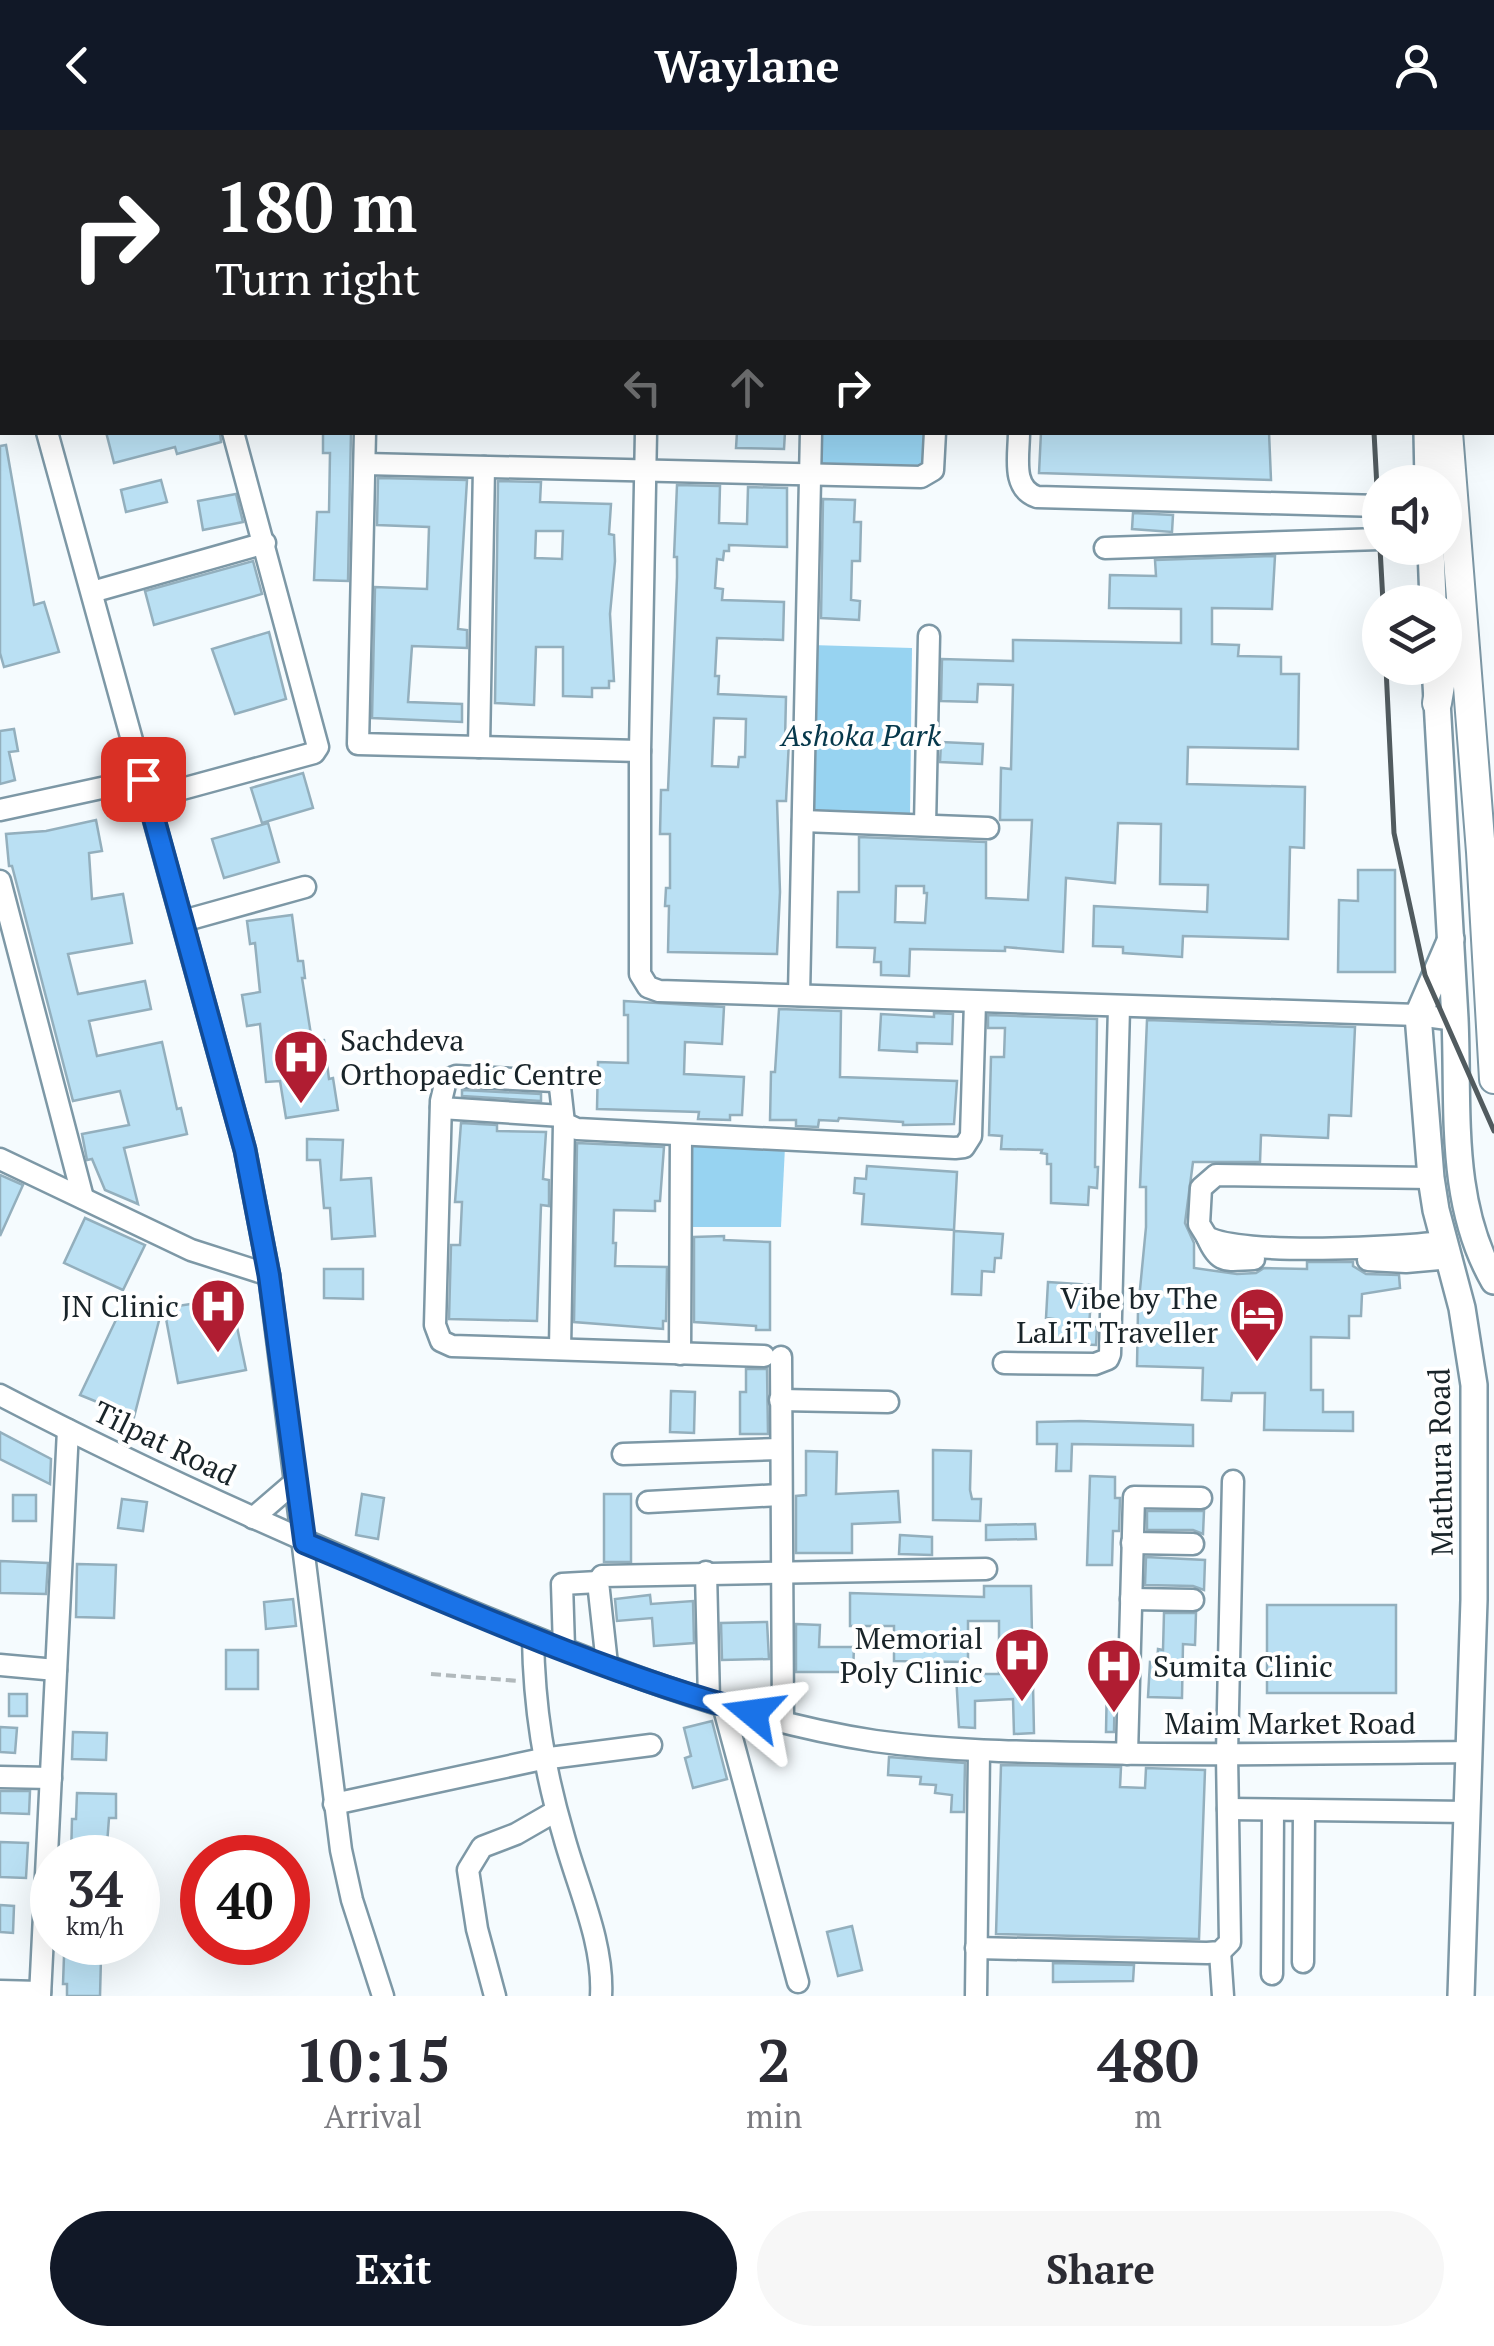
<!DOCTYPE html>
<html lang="en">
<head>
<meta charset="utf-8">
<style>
	body { margin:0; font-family:"PT Serif",serif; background:#f7f7f7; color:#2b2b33; height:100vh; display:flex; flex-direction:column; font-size:38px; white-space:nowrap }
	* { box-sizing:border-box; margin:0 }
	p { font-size:32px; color:#7c7c81 }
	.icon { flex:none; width:55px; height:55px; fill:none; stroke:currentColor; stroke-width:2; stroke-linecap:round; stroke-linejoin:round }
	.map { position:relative; height:1866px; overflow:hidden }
	.panel { display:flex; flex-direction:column; background:#fff; flex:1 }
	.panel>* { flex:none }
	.banner { position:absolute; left:0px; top:0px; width:1495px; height:305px; box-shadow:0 10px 40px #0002; background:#202124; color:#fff; overflow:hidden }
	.fabs { position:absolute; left:1362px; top:335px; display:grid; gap:20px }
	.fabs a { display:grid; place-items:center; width:100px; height:100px; border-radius:50%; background:#fff; box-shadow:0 10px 40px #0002; font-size:50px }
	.speed { position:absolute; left:30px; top:1705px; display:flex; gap:20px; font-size:50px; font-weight:700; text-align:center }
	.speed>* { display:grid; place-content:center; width:130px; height:130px; border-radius:50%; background:#fff; box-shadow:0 10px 40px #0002; line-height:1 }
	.speed small { font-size:25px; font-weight:400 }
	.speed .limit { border:15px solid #d22; background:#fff; color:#111 }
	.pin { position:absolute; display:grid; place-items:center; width:85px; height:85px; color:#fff; margin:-42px; border-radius:20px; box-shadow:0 5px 15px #0006 }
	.me { position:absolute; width:110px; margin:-55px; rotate:286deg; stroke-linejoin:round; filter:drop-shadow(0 0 8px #0008) }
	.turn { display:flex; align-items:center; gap:35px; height:210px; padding:0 50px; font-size:45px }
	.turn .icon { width:130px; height:130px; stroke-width:2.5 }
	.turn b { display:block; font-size:70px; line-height:85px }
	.lanes { display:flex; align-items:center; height:95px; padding:0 50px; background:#0003; justify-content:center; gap:50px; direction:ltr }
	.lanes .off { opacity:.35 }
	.eta { display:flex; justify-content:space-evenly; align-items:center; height:170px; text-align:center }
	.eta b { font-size:60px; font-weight:700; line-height:70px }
	.cta { display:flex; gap:20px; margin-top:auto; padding:20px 50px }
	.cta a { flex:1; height:115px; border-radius:60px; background:#111827; color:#fff; font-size:40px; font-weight:700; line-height:115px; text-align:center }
	.cta a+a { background:#f7f7f7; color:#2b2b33 }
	header { display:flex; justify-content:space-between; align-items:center; height:130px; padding:0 50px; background:#111827; color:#fff; font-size:45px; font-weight:700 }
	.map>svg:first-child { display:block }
</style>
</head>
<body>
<header><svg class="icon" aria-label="back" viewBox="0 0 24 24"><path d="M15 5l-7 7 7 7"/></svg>Waylane<svg class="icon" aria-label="person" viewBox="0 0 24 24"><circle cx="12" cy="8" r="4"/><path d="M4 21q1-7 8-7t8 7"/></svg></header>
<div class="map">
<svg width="1494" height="1866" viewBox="0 0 1494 1866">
	<rect width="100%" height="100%" fill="#f5fbfe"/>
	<!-- green -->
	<g fill="#97d3f1">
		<polygon points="820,303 926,303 925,335 820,334"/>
		<polygon points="811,515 912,518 910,687 814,686"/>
		<polygon points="691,1014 785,1017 781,1097 688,1097"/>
	</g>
	<!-- building -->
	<g fill="#bae0f3" stroke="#93afbd" stroke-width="2.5" fill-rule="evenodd">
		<polygon points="106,302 220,302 221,312 177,324 175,317 114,333"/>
		<polygon points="323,302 351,302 348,451 314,450 317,382 329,382 330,323 323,323"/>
		<polygon points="737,302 785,302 784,319 736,318"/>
		<polygon points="1041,302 1269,302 1271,350 1039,343"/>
		<polygon points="6,315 34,475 44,472 59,522 4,537 0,523 0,316"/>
		<polygon points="378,348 467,350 458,499 467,500 467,518 412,516 408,572 462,574 462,592 372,588 375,457 427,459 429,397 377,395"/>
		<polygon points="161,350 167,372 126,382 121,360"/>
		<path d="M 498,351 L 541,352 L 540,372 L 611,374 L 609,404 L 614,405 L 615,431 L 610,484 L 614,551 L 609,551 L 609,558 L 592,558 L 592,567 L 563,566 L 563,517 L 536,517 L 534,575 L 495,573 ZM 536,401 L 563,401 L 562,429 L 535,428 Z"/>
		<path d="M 677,355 L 720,356 L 719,393 L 747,394 L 748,357 L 787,358 L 787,417 L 729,415 L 729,421 L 724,421 L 723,430 L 717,429 L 715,458 L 723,459 L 722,470 L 784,472 L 783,510 L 717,508 L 715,546 L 719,546 L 718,564 L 786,567 L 785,610 L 789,610 L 786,671 L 777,671 L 780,762 L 777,824 L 668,822 L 669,776 L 665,776 L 666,758 L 670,758 L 670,704 L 660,704 L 661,660 L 668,660 L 677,447 L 677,427 L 674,427 ZM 714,588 L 746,589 L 745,627 L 739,627 L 738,637 L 712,636 Z"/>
		<polygon points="236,364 243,392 203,400 198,371"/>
		<polygon points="823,369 855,370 854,392 861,392 860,431 852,431 851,470 860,471 859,490 821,488"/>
		<polygon points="1133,383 1173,385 1172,402 1132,399"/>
		<path d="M 1275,426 L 1272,479 L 1212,478 L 1212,514 L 1239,515 L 1238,526 L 1281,527 L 1281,544 L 1299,544 L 1298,619 L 1188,617 L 1187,654 L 1305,657 L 1304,718 L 1290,717 L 1288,809 L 1183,806 L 1182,827 L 1123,823 L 1123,817 L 1093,816 L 1094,776 L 1207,782 L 1208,755 L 1160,754 L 1161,694 L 1118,693 L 1115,753 L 1066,748 L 1063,822 L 1005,817 L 1005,821 L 910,819 L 909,846 L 881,845 L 881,832 L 874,832 L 875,818 L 837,817 L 838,762 L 859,762 L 859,707 L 986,712 L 986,768 L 1028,770 L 1032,690 L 1000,690 L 1001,638 L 1011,639 L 1013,555 L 978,554 L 977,572 L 941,571 L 942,529 L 1013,531 L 1013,510 L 1181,513 L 1181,479 L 1109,478 L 1110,445 L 1156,446 L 1155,430 ZM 896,756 L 924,756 L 924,763 L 927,763 L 925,793 L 895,792 Z"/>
		<polygon points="253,431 262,464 154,495 145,461"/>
		<polygon points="269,502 286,569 235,584 212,519"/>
		<polygon points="14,599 18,621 9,622 15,650 0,654 0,601"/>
		<polygon points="941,612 983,614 982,634 940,632"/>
		<polygon points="303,643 313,678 262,693 251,658"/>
		<polygon points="96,690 102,721 89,723 92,769 123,764 132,813 68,824 78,864 145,851 151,879 89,891 97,926 162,912 177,979 181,978 187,1004 124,1018 138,1074 105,1060 92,1029 87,1030 82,1004 129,995 120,961 73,971 12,736 9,736 6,704 46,701"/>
		<polygon points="268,693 279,732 224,748 212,709"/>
		<polygon points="1358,740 1395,740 1395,842 1338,842 1339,770 1358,771"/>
		<polygon points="292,785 298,831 303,831 305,848 302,848 312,911 324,910 329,949 333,948 338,980 286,988 280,951 266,952 260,894 247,896 242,865 260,862 255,813 250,814 247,791"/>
		<polygon points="624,871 724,877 722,914 685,912 684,944 744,947 742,985 730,985 730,990 698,989 699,982 597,979 598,932 628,933 628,885 624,885"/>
		<polygon points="779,879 841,881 840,947 957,951 954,994 903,995 903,992 839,988 838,991 819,990 818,997 796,996 796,990 770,990 771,942 775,942"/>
		<polygon points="934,883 953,884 952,914 917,913 917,922 879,920 881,884 934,887"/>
		<polygon points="988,885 1097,889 1095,1037 1098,1037 1097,1058 1089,1057 1088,1075 1051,1073 1051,1034 1047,1034 1047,1024 1041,1023 1042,1020 1001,1019 1002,1006 989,1005 991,927 1004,927 1005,898 988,898"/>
		<polygon points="1147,890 1355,897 1351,986 1329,985 1328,1008 1261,1005 1260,1032 1193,1032 1185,1093 1194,1113 1194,1138 1237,1144 1256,1143 1264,1138 1307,1139 1307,1132 1353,1132 1353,1136 1366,1144 1399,1145 1400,1158 1362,1164 1361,1186 1349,1186 1349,1208 1311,1207 1311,1260 1323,1260 1323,1282 1353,1282 1353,1301 1264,1300 1265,1263 1232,1263 1231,1271 1202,1270 1203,1238 1137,1236 1138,1180 1146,1097 1146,1057 1140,1057"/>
		<polygon points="462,960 541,964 541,971 462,966"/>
		<polygon points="461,993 497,995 497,1001 546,1002 543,1049 549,1050 549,1076 541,1075 537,1191 449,1189 451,1115 460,1115 462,1072 455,1072"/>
		<polygon points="307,1009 343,1010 341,1050 371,1048 375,1106 332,1109 330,1078 324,1078 320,1030 307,1030"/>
		<polygon points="577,1013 664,1017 660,1071 655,1071 655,1081 614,1080 613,1113 616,1113 615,1136 667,1137 666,1191 663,1191 663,1199 574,1192"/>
		<polygon points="867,1036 957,1042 954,1100 862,1094 864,1064 854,1063 855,1048 866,1049"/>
		<polygon points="0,1045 23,1055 0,1106"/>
		<polygon points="85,1088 145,1115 123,1160 64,1133"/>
		<polygon points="954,1101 1003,1104 1001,1128 995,1128 994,1142 982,1141 981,1165 952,1164"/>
		<polygon points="724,1106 724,1110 770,1112 770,1200 756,1200 756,1196 694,1192 694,1107"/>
		<polygon points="324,1139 363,1139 363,1169 324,1168"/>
		<polygon points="1048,1152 1092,1155 1089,1197 1097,1197 1096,1215 1053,1213 1054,1189 1046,1188"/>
		<polygon points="231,1168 246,1240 178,1253 164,1178"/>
		<polygon points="124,1173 146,1181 162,1179 134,1287 80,1265"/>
		<polygon points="746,1239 767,1239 768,1304 740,1304 740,1262 746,1262"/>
		<polygon points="671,1261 695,1262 694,1303 670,1302"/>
		<polygon points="1080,1291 1193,1295 1193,1316 1072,1314 1071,1341 1056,1341 1057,1314 1037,1314 1037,1292"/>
		<polygon points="0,1302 51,1329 50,1354 0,1329"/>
		<polygon points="933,1320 971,1321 970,1360 972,1369 981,1369 980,1391 933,1390"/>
		<polygon points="806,1321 837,1322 836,1364 898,1361 900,1392 852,1394 852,1423 796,1423 796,1366 806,1365"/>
		<polygon points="1090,1346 1115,1347 1115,1368 1120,1368 1119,1401 1113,1401 1112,1435 1087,1435"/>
		<polygon points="362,1364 384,1368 378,1409 356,1405"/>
		<rect x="604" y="1364" width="27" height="68"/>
		<rect x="13" y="1365" width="23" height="26"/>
		<polygon points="122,1369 147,1372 143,1401 118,1398"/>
		<polygon points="1147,1381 1204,1381 1203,1404 1193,1400 1147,1400"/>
		<polygon points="1035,1394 1036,1409 986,1410 986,1395"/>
		<polygon points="900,1405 932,1407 932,1425 899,1424"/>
		<polygon points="1146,1427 1205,1430 1204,1460 1193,1456 1145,1455"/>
		<polygon points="0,1431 48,1433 46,1464 0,1463"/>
		<polygon points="77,1434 116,1435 114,1488 76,1487"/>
		<polygon points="984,1456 1031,1456 1034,1603 1014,1604 1013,1569 975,1571 975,1598 959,1597 956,1544 999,1544 999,1491 968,1491 968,1532 894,1531 894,1496 850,1496 850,1463 984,1467"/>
		<polygon points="650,1465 651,1474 693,1471 694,1513 654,1516 652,1488 617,1491 615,1469"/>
		<polygon points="293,1469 296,1496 266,1499 264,1472"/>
		<rect x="1267" y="1475" width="129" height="88"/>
		<polygon points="1164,1483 1196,1483 1195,1515 1183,1514 1182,1568 1148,1567 1150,1532 1157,1533 1158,1519 1163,1520"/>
		<polygon points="767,1492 769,1529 722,1530 721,1493"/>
		<polygon points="796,1494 820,1495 819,1517 854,1517 853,1542 796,1542"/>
		<rect x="226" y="1520" width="32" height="39"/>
		<polygon points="1107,1549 1115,1550 1114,1602 1106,1602"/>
		<rect x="9" y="1564" width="18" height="22"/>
		<polygon points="712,1591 727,1649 693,1658 685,1628 691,1626 684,1598"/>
		<polygon points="0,1597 17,1598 15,1623 0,1622"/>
		<polygon points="73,1602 107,1603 106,1630 72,1629"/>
		<polygon points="889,1627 965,1633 964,1682 951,1682 952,1665 935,1663 936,1655 920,1654 921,1647 888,1645"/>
		<polygon points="1001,1635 1121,1637 1120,1657 1145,1658 1146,1638 1205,1640 1199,1809 996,1804"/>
		<polygon points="0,1661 30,1661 29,1684 0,1683"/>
		<polygon points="77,1663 116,1664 116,1688 109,1688 106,1728 71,1728 72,1689 76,1689"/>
		<polygon points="0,1712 28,1713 26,1748 0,1747"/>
		<polygon points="0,1775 14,1776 13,1803 0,1802"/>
		<polygon points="852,1796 862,1840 838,1846 827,1802"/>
		<polygon points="64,1826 101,1827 100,1866 67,1866 67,1854 63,1854"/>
		<polygon points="1053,1833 1134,1835 1133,1851 1053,1852"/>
	</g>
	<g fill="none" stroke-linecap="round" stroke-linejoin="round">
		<!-- minor casing -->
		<g stroke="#7d98a6" stroke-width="25">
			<g id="minor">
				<polyline points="136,0 137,2"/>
				<polyline points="268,0 268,2"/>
				<polyline points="1235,0 1302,0"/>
				<polyline points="1380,0 1413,2"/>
				<polyline points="219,2 229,0"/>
				<polyline points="483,2 483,0"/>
				<polyline points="654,2 654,0"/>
				<polyline points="816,2 816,0"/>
				<polyline points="937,2 937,0"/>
				<polyline points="1026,2 1029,0"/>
				<polyline points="0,56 2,55"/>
				<polyline points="0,123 2,135"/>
				<polyline points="0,217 2,217"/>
				<polyline points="47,302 245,1020 269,1145 341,1720 352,1770 383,1866"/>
				<polyline points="365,302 358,614 640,621"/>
				<polyline points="646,302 640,621 640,844 648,857 659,861 1418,885 1455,890"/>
				<path d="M 1019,302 C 1019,326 1011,358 1037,367 L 1380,376"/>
				<polyline points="365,334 921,347 933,340 935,302"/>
				<polyline points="1105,418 1380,409"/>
				<polyline points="92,462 265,413"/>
				<polyline points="479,617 484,337"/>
				<polyline points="149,668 314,623 318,617 233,302"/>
				<polyline points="0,680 143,649"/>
				<polyline points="803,691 988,698"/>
				<polyline points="925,695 929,506"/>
				<polyline points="0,751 83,1068"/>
				<polyline points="183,791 305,757"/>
				<polyline points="799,865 811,302"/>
				<polyline points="441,978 562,986"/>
				<polyline points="0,1029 191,1120 269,1145"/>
				<path d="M 1431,1048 L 1216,1045 L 1201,1058 L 1199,1094 L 1207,1107 C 1240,1126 1403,1118 1446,1111"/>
				<path d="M 1207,1107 C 1219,1135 1226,1130 1254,1129"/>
				<polyline points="1368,1130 1406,1132 1451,1128"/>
				<polyline points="560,1219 564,993"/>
				<polyline points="680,1224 681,1005"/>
				<polyline points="764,1226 452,1216 441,1211 435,1195 441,971 446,950 456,946 554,951 560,957 564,993 577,999 955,1018 964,1017 971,1006 975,872"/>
				<polyline points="781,1227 783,1591"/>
				<polyline points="1004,1233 1095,1234 1108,1229 1110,1224 1119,877"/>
				<path d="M 0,1265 C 151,1344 306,1413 463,1478 C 596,1533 732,1589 875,1611 C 947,1621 1019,1622 1091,1623 C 1217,1626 1344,1623 1470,1622"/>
				<polyline points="780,1270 888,1272"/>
				<polyline points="623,1324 780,1319"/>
				<polyline points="648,1372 780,1365"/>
				<polyline points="253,1388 296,1351"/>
				<polyline points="1132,1413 1193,1414"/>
				<polyline points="706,1442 709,1571"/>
				<polyline points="1131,1469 1193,1470"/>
				<path d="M 533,1507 C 534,1578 544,1639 564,1707 C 578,1758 604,1813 601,1866"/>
				<polyline points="564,1518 562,1454 598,1452"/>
				<polyline points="607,1534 598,1452 602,1446 986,1439"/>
				<polyline points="0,1535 56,1540"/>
				<polyline points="723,1575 798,1852"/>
				<polyline points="1127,1624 1134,1367 1201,1368"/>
				<polyline points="0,1647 51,1648"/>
				<polyline points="334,1674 542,1629 651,1615"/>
				<polyline points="1228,1679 1468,1682"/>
				<polyline points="976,1818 1207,1823 1220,1822 1230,1812 1227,1624 1233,1351"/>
				<polyline points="1220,1822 1223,1866"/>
				<polyline points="1303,1832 1304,1681"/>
				<polyline points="1272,1844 1273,1680"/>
				<polyline points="0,1861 40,1862"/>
				<polyline points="40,1866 68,1300"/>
				<polyline points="495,1866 477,1799 468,1740 482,1717 516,1704 556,1681"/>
				<polyline points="976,1866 979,1621"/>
			</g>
		</g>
		<!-- major casing -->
		<g stroke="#7d98a6" stroke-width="30">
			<g id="major">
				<polyline points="1413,0 1413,2"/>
				<polyline points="1427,302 1428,352"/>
				<polyline points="1431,418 1433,472"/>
				<path d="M 1436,553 C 1442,665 1449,777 1455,889 C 1459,978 1448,1071 1494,1151"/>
				<polyline points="1451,809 1418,885 1431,1048 1436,1080 1462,1178 1474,1255 1474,1470 1461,1866"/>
			</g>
		</g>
		<!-- highway casing -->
		<g stroke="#7d98a6" stroke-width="32">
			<g id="highway">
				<polyline points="1431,0 1431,2"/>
				<polyline points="1477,0 1477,2"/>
				<polyline points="1492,262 1494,287"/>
				<polyline points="1448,302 1481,722 1494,949"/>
				<polyline points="1437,573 1443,538"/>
			</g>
		</g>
		<!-- path -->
		<polyline stroke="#b1b9bc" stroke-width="4" stroke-dasharray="10 5" stroke-linecap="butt" points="431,1544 519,1551"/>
		<!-- minor -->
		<use href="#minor" stroke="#fff" stroke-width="20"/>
		<!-- major -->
		<use href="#major" stroke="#fff" stroke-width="25"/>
		<!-- highway -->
		<use href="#highway" stroke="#fff" stroke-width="28"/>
		<!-- rail -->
		<g stroke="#515b5f" stroke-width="5">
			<polyline points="1366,0 1366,2"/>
			<polyline points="1374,302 1380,414"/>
			<polyline points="1380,418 1383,472"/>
			<polyline points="1386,538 1394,703 1425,845 1494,1001"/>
		</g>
	</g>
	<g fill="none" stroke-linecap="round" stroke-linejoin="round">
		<!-- route casing -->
		<g stroke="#114b97" stroke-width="25">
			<path id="route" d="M 143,649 L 245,1020 L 269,1145 L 305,1413 C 452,1474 599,1542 753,1583"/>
		</g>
		<!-- route -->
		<use href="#route" stroke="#1a73e8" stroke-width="18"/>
	</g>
	<!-- icons -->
	<defs>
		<g id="hospital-pin" transform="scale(2.875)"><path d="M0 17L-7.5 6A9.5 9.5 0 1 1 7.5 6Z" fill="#b01d32" stroke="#fff"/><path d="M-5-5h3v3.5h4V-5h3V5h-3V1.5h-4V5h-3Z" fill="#fff"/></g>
		<g id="hotel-pin" transform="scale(2.875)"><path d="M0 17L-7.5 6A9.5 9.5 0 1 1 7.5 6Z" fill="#b01d32" stroke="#fff"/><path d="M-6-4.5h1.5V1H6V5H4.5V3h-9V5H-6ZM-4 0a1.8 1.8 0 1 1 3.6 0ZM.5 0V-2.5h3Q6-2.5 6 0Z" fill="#fff"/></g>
	</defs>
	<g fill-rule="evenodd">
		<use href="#hospital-pin" x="301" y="927"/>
		<use href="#hospital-pin" x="218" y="1176"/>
		<use href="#hotel-pin" x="1257" y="1185"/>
		<use href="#hospital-pin" x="1022" y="1525"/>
		<use href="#hospital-pin" x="1114" y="1536"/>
	</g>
	<g text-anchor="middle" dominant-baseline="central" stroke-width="8" stroke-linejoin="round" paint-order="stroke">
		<!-- park labels -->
		<g font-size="30" font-style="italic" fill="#06384b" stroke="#fff">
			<text x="861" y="605">Ashoka Park</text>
		</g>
		<!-- poi labels -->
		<g font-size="30" fill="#192429" stroke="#fff" text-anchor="end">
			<text x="340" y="910" text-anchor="start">Sachdeva<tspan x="340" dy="34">Orthopaedic Centre</tspan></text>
			<text x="1218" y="1168">Vibe by The<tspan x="1218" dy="34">LaLiT Traveller</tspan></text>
			<text x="179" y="1176">JN Clinic</text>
			<text x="983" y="1508">Memorial<tspan x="983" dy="34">Poly Clinic</tspan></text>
			<text x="1153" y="1536" text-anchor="start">Sumita Clinic</text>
		</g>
		<!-- street labels -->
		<g font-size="30" fill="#192429" stroke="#fff">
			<text transform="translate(165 1313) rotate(26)">Tilpat Road</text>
			<text transform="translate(1440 1332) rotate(-91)">Mathura Road</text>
			<text x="1290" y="1593">Maim Market Road</text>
		</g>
	</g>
</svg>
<div class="fabs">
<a><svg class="icon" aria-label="sound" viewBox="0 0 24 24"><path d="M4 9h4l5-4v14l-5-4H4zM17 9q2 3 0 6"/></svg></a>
<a><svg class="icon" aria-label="layers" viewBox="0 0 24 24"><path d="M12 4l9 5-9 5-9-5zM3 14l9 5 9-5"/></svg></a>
</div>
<div class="speed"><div>34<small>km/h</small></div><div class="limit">40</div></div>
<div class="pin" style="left:143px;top:649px;background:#d93025"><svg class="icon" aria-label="arrive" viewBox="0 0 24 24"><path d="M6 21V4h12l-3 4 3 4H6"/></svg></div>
<svg class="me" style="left:753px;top:1583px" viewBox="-20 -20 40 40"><path d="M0-17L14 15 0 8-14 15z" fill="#1a73e8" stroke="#fff" stroke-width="4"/></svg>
<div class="banner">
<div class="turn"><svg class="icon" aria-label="right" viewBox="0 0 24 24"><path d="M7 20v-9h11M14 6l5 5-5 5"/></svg><div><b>180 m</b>Turn right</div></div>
<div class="lanes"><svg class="icon off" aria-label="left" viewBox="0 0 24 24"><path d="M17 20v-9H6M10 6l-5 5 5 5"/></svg><svg class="icon off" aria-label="ahead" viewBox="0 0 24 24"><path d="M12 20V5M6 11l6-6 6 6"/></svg><svg class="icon" aria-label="right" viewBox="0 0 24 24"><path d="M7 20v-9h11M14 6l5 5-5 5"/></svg></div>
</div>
</div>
<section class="panel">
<div class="eta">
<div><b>10:15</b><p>Arrival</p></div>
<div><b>2</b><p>min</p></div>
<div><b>480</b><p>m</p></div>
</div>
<div class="cta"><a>Exit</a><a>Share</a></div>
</section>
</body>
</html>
